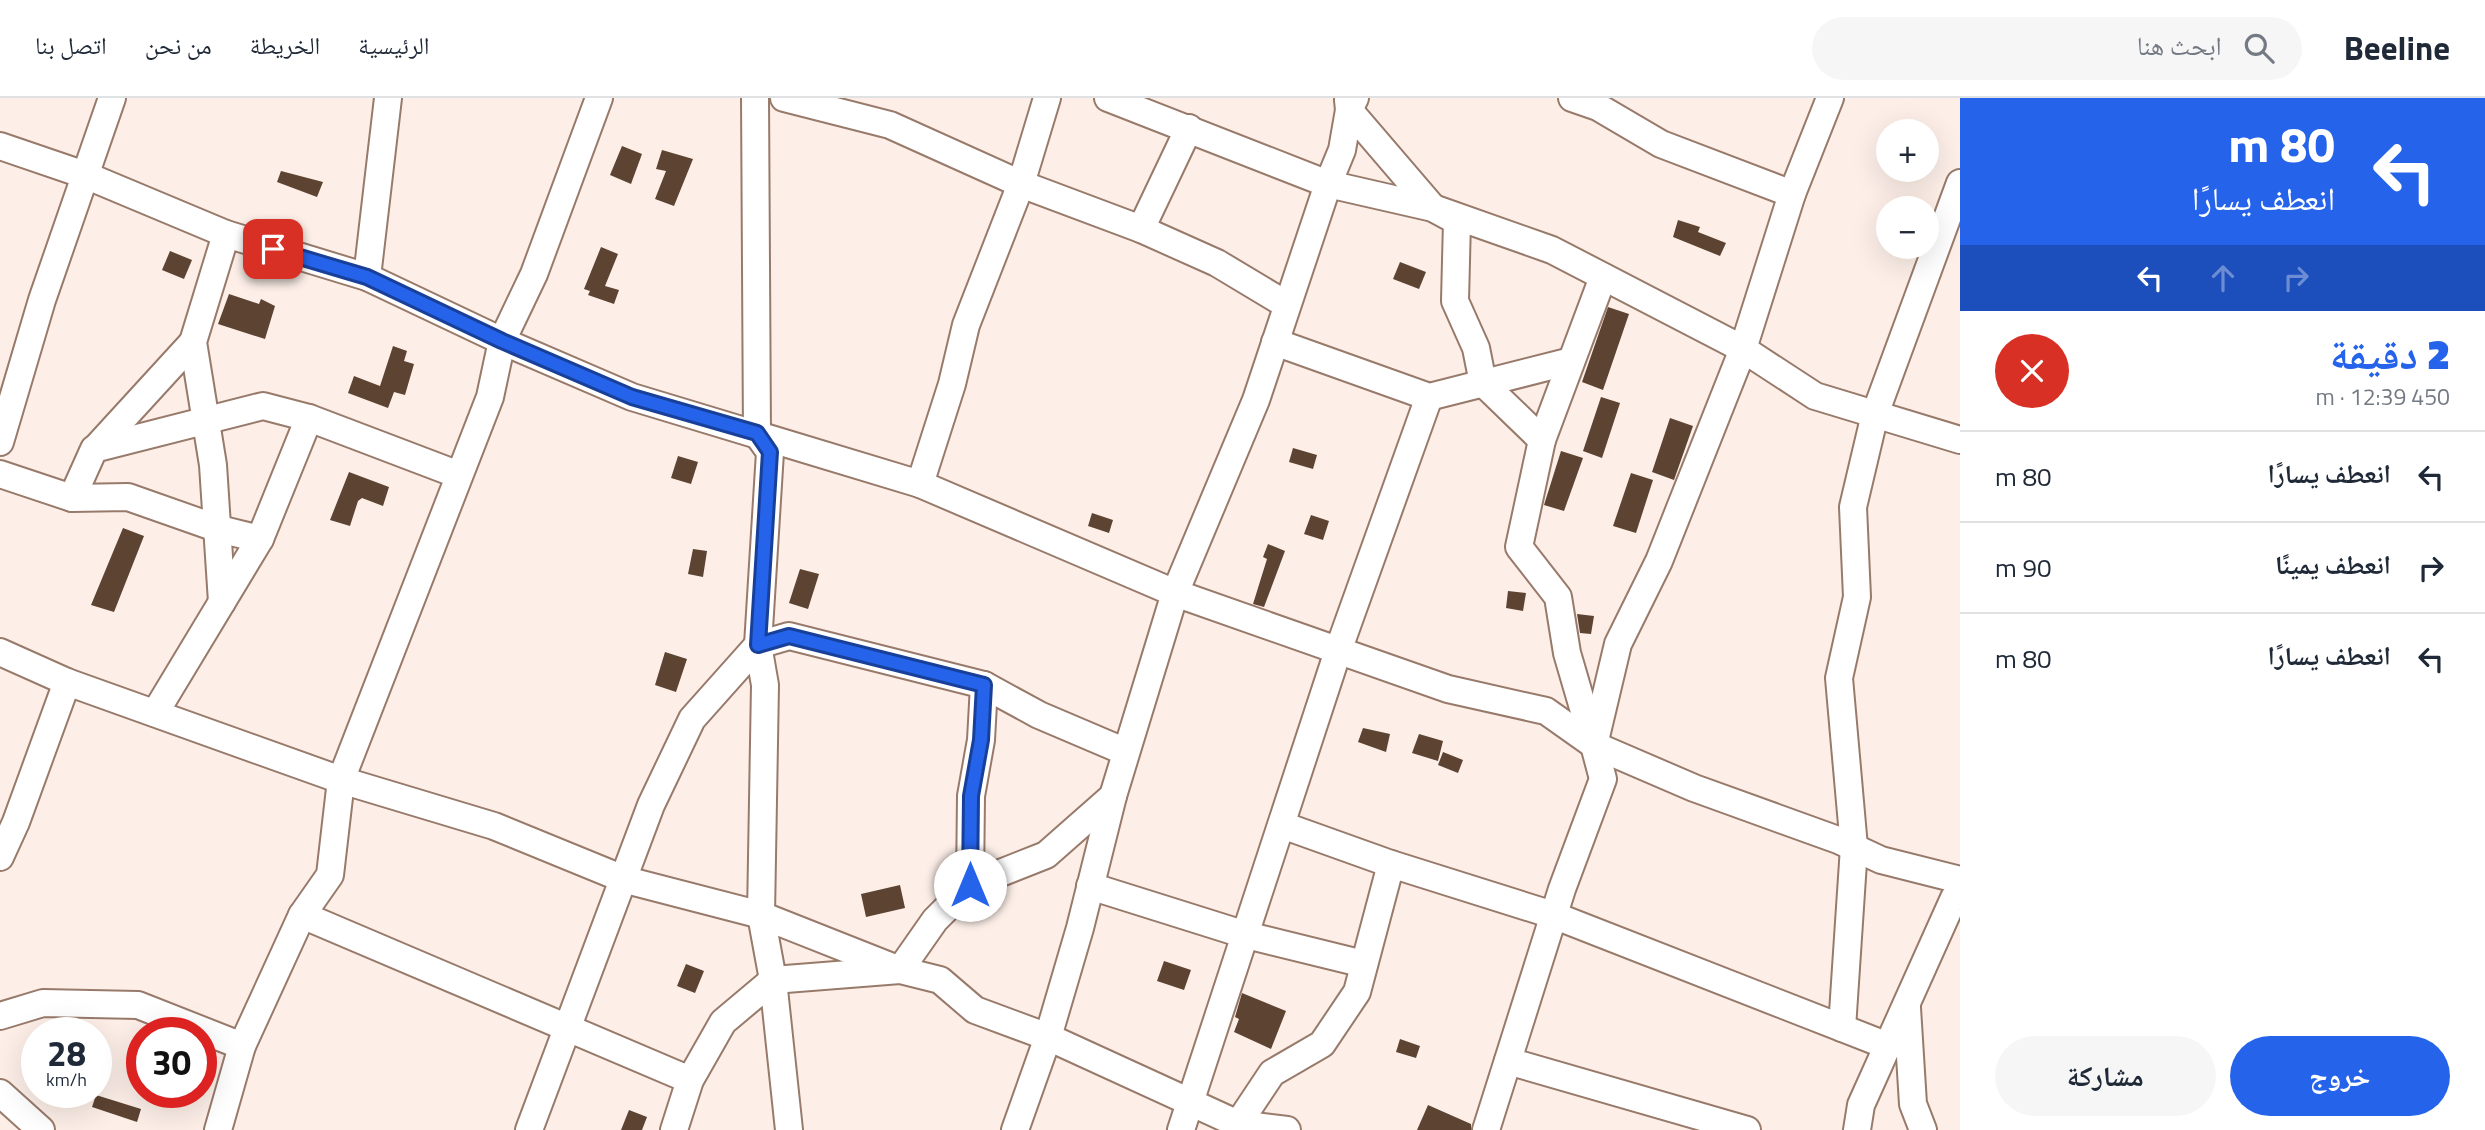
<!DOCTYPE html>
<html lang="ar">
<head>
<meta charset="utf-8">
<style>
	body { margin:0; font-family:"Titillium Web","Noto Naskh Arabic",sans-serif; background:#f6f6f7; color:#1f2937; direction:rtl; height:100vh; display:flex; flex-direction:column; font-size:26px; white-space:nowrap }
	* { box-sizing:border-box; margin:0 }
	p { font-size:23px; color:#747a83 }
	.icon { flex:none; width:38px; height:38px; fill:none; stroke:currentColor; stroke-width:2; stroke-linecap:round; stroke-linejoin:round }
	.map { position:relative; flex:1; overflow:hidden; direction:ltr }
	.drawer { display:flex; flex-direction:column; background:#fff; width:525px }
	.drawer>* { flex:none }
	.hud { background:#2563eb; color:#fff; overflow:hidden }
	.fabs { position:absolute; left:1876px; top:21px; display:grid; gap:14px }
	.fabs a { display:grid; place-items:center; width:63px; height:63px; border-radius:50%; background:#fff; box-shadow:0 7px 28px #0002; font-size:35px }
	.speed { position:absolute; left:21px; top:919px; display:flex; gap:14px; font-size:35px; font-weight:700; text-align:center }
	.speed>* { display:grid; place-content:center; width:91px; height:91px; border-radius:50%; background:#fff; box-shadow:0 7px 28px #0002; line-height:1 }
	.speed small { font-size:18px; font-weight:400 }
	.speed .limit { border:10px solid #d22; background:#fff; color:#111 }
	.pin { position:absolute; display:grid; place-items:center; width:60px; height:60px; color:#fff; margin:-30px; border-radius:14px; box-shadow:0 4px 10px #0006 }
	.me { position:absolute; width:77px; margin:-38px; rotate:0deg; stroke-linejoin:round; filter:drop-shadow(0 0 5px #0008) }
	.turn { display:flex; align-items:center; gap:24px; height:147px; padding:0 35px; font-size:32px }
	.turn .icon { width:91px; height:91px; stroke-width:2.5 }
	.turn b { display:block; font-size:49px; line-height:60px }
	.lanes { display:flex; align-items:center; height:66px; padding:0 35px; background:#0003; justify-content:center; gap:35px; direction:ltr }
	.lanes .off { opacity:.35 }
	.round { display:grid; place-items:center; flex:none; width:74px; height:74px; border-radius:37px; background:#f6f6f7 }
	.headline { display:flex; align-items:center; justify-content:space-between; height:119px; padding:0 35px }
	h1 { font-size:42px; font-weight:800; line-height:52px; color:#2563eb }
	.action { display:flex; gap:14px; margin-top:auto; padding:14px 35px }
	.action a { flex:1; height:80px; border-radius:42px; background:#2563eb; color:#fff; font-size:28px; font-weight:800; line-height:80px; text-align:center }
	.action a+a { background:#f6f6f7; color:#1f2937 }
	ul { padding:0; list-style:none }
	li { display:flex; align-items:center; gap:21px; height:91px; padding:0 35px; border-top:2px solid #e0e1e3 }
	li div { flex:1 }
	li b { display:block; font-size:26px }
	li em { font-style:normal }
	header { display:flex; align-items:center; gap:42px; box-sizing:border-box; height:98px; padding:0 35px; background:#fff; border-bottom:2px solid #e0e1e3 }
	header strong { font-size:33px }
	nav { display:flex; gap:38px; margin-inline-start:auto; font-size:24px }
	.search { width:490px; height:63px; background:#f6f6f7; display:flex; align-items:center; gap:18px; box-sizing:border-box; padding:0 24px; border-radius:38px; color:#747a83; font-size:26px }
	main { display:flex; flex:1; min-height:0 }
	.map>svg:first-child { display:block }
</style>
</head>
<body>
<header>
<strong>Beeline</strong>
<div class="search"><svg class="icon" aria-label="search" viewBox="0 0 24 24"><circle cx="10" cy="10" r="6"/><path d="M15 15l6 6"/></svg>ابحث هنا</div>
<nav><a>الرئيسية</a><a>الخريطة</a><a>من نحن</a><a>اتصل بنا</a></nav>
</header>
<main>
<section class="drawer">
<div class="hud">
<div class="turn"><svg class="icon" aria-label="left" viewBox="0 0 24 24"><path d="M17 20v-9H6M10 6l-5 5 5 5"/></svg><div><b>80 m</b>انعطف يسارًا</div></div>
<div class="lanes"><svg class="icon" aria-label="left" viewBox="0 0 24 24"><path d="M17 20v-9H6M10 6l-5 5 5 5"/></svg><svg class="icon off" aria-label="ahead" viewBox="0 0 24 24"><path d="M12 20V5M6 11l6-6 6 6"/></svg><svg class="icon off" aria-label="right" viewBox="0 0 24 24"><path d="M7 20v-9h11M14 6l5 5-5 5"/></svg></div>
</div>
<div class="headline"><div><h1>2 دقيقة</h1><p>450 m · 12:39</p></div><a class="round" style="background:#d93025;color:#fff"><svg class="icon" aria-label="close" viewBox="0 0 24 24"><path d="M6 6l12 12M18 6L6 18"/></svg></a></div>
<ul>
<li><svg class="icon" aria-label="left" viewBox="0 0 24 24"><path d="M17 20v-9H6M10 6l-5 5 5 5"/></svg><div><b>انعطف يسارًا</b></div><em>80 m</em></li>
<li><svg class="icon" aria-label="right" viewBox="0 0 24 24"><path d="M7 20v-9h11M14 6l5 5-5 5"/></svg><div><b>انعطف يمينًا</b></div><em>90 m</em></li>
<li><svg class="icon" aria-label="left" viewBox="0 0 24 24"><path d="M17 20v-9H6M10 6l-5 5 5 5"/></svg><div><b>انعطف يسارًا</b></div><em>80 m</em></li>
</ul>
<div class="action"><a>خروج</a><a>مشاركة</a></div>
</section>
<div class="map">
<svg width="1960" height="1032" viewBox="0 0 1960 1032">
	<rect width="100%" height="100%" fill="#fdefe8"/>
	<!-- building -->
	<g fill="#5c4332">
		<polygon points="622,48 642,56 631,86 610,77"/>
		<polygon points="662,52 693,61 674,108 655,101 666,73 656,71"/>
		<polygon points="281,73 323,84 317,99 277,84"/>
		<polygon points="1678,122 1700,129 1698,134 1726,145 1720,158 1673,139"/>
		<polygon points="601,149 618,156 605,188 619,192 614,206 588,197 590,193 584,191"/>
		<polygon points="170,153 192,162 184,181 162,172"/>
		<polygon points="1400,164 1426,174 1419,191 1393,181"/>
		<polygon points="229,196 259,206 261,201 275,208 265,241 218,226"/>
		<polygon points="1608,209 1629,216 1603,292 1582,284"/>
		<polygon points="393,248 407,253 404,263 414,266 405,297 394,294 388,310 348,295 354,278 380,288"/>
		<polygon points="1601,299 1620,305 1602,360 1583,353"/>
		<polygon points="1670,320 1693,328 1674,382 1652,374"/>
		<polygon points="1293,350 1317,357 1313,371 1289,364"/>
		<polygon points="1561,353 1583,360 1564,413 1544,407"/>
		<polygon points="678,358 698,364 691,386 671,380"/>
		<polygon points="349,374 389,389 383,408 362,400 358,403 350,428 330,422"/>
		<polygon points="1631,375 1653,382 1636,435 1613,428"/>
		<polygon points="1092,415 1113,422 1109,435 1088,428"/>
		<polygon points="1311,417 1329,423 1323,442 1304,436"/>
		<polygon points="123,430 144,438 114,514 91,507"/>
		<polygon points="1268,446 1285,453 1264,509 1253,506 1267,461 1263,459"/>
		<polygon points="693,451 707,453 703,479 688,476"/>
		<polygon points="800,471 819,476 808,511 789,505"/>
		<polygon points="1508,493 1526,495 1523,513 1506,510"/>
		<polygon points="1577,516 1594,518 1591,536 1580,535"/>
		<polygon points="665,554 687,561 676,594 655,587"/>
		<polygon points="1363,630 1390,636 1386,654 1358,644"/>
		<polygon points="1419,636 1443,643 1438,663 1412,655"/>
		<polygon points="1443,654 1463,662 1458,675 1438,667"/>
		<polygon points="900,787 905,810 866,819 861,796"/>
		<polygon points="1164,863 1191,872 1184,892 1157,883"/>
		<polygon points="686,866 704,873 695,895 677,888"/>
		<polygon points="1242,895 1286,913 1271,951 1234,934 1239,921 1235,919"/>
		<polygon points="1400,941 1420,948 1416,960 1396,954"/>
		<polygon points="96,997 141,1011 137,1024 92,1009"/>
		<polygon points="1428,1007 1471,1026 1471,1032 1417,1032"/>
		<polygon points="629,1012 647,1019 642,1032 621,1032"/>
	</g>
	<g fill="none" stroke-linecap="round" stroke-linejoin="round">
		<!-- minor casing -->
		<g stroke="#987a6b" stroke-width="30">
			<g id="minor">
				<polyline points="755,0 757,336 770,354 758,547 765,587 761,817 773,882 789,1032"/>
				<polyline points="784,0 890,27 1021,86 1141,131 1217,165 1287,207"/>
				<polyline points="1108,0 1328,86 1433,110 1552,152 1743,251 1815,298 1960,342"/>
				<polyline points="1572,0 1598,9 1661,46 1792,96"/>
				<polyline points="1348,2 1349,12 1433,110 1457,123 1455,203 1476,250 1483,285 1542,342 1519,449 1558,499 1567,555 1593,644"/>
				<polyline points="0,48 85,77 226,136 367,179 502,243 632,299 920,386 1175,495 1448,591 1546,613 1594,647 1694,690 1838,742 1881,762 1960,782"/>
				<polyline points="1141,131 1189,30"/>
				<polyline points="367,179 388,0"/>
				<polyline points="1275,244 1429,299 1571,263"/>
				<polyline points="1542,342 1603,179"/>
				<polyline points="0,344 42,202 112,0"/>
				<polyline points="95,351 193,244"/>
				<polyline points="0,376 72,400 128,399 219,431 260,441"/>
				<polyline points="920,386 952,286 966,227 1021,86 1047,0"/>
				<polyline points="72,400 94,351 263,308 309,320 459,377"/>
				<polyline points="222,504 213,367 193,244 226,136"/>
				<polyline points="0,554 67,584 341,682 494,728 626,782 761,817 900,872 940,882 975,912 1048,939 1238,1026 1287,1032"/>
				<polyline points="155,615 260,441 309,320"/>
				<polyline points="1282,727 1391,766 1553,817 1888,948"/>
				<polyline points="0,759 16,724 67,584"/>
				<polyline points="970,787 971,698 981,642 984,587"/>
				<polyline points="1090,788 1246,837 1364,866"/>
				<polyline points="302,817 690,982"/>
				<polyline points="1907,910 1913,1006 1923,1032"/>
				<polyline points="0,918 43,905 138,907 242,948"/>
				<polyline points="1842,930 1854,749 1839,580 1857,499 1853,409 1875,316 1960,85"/>
				<polyline points="1508,963 1747,1032"/>
				<polyline points="0,995 41,1032"/>
				<polyline points="1238,1026 1272,975 1322,946 1357,894 1391,766"/>
				<polyline points="218,1032 242,948 302,817 330,777 341,682 490,299 502,243 534,176 599,0"/>
				<polyline points="529,1032 651,707 692,621 758,547 789,538 984,587 1039,617 1126,654"/>
				<polyline points="674,1032 690,982 723,924 773,882 900,872 935,822 970,787 1046,757 1113,698"/>
				<polyline points="1015,1032 1048,939 1080,830 1113,698 1175,495 1256,302 1328,86 1342,52 1349,12 1355,0"/>
				<polyline points="1181,1032 1338,553 1429,299"/>
				<polyline points="1486,1032 1562,791 1603,681 1594,647 1618,546 1659,463 1743,251 1792,96 1830,0"/>
				<polyline points="1857,1032 1861,1007 1954,800 1960,798"/>
			</g>
		</g>
		<!-- minor -->
		<use href="#minor" stroke="#fff" stroke-width="26"/>
	</g>
	<g fill="none" stroke-linecap="round" stroke-linejoin="round">
		<!-- route casing -->
		<g stroke="#184099" stroke-width="18">
			<polyline id="route" points="273,151 367,179 502,243 632,299 757,335 770,354 758,547 789,538 984,587 981,642 971,698 970,787"/>
		</g>
		<!-- route -->
		<use href="#route" stroke="#2563eb" stroke-width="12"/>
	</g>
</svg>
<div class="fabs">
<a>+</a>
<a>−</a>
</div>
<div class="speed"><div>28<small>km/h</small></div><div class="limit">30</div></div>
<div class="pin" style="left:273px;top:151px;background:#d93025"><svg class="icon" aria-label="arrive" viewBox="0 0 24 24"><path d="M6 21V4h12l-3 4 3 4H6"/></svg></div>
<svg class="me" style="left:970px;top:787px" viewBox="-20 -20 40 40"><circle r="19" fill="#fff"/><path d="M0-13L10 11 0 6-10 11z" fill="#2563eb"/></svg>
</div>
</main>
</body>
</html>
